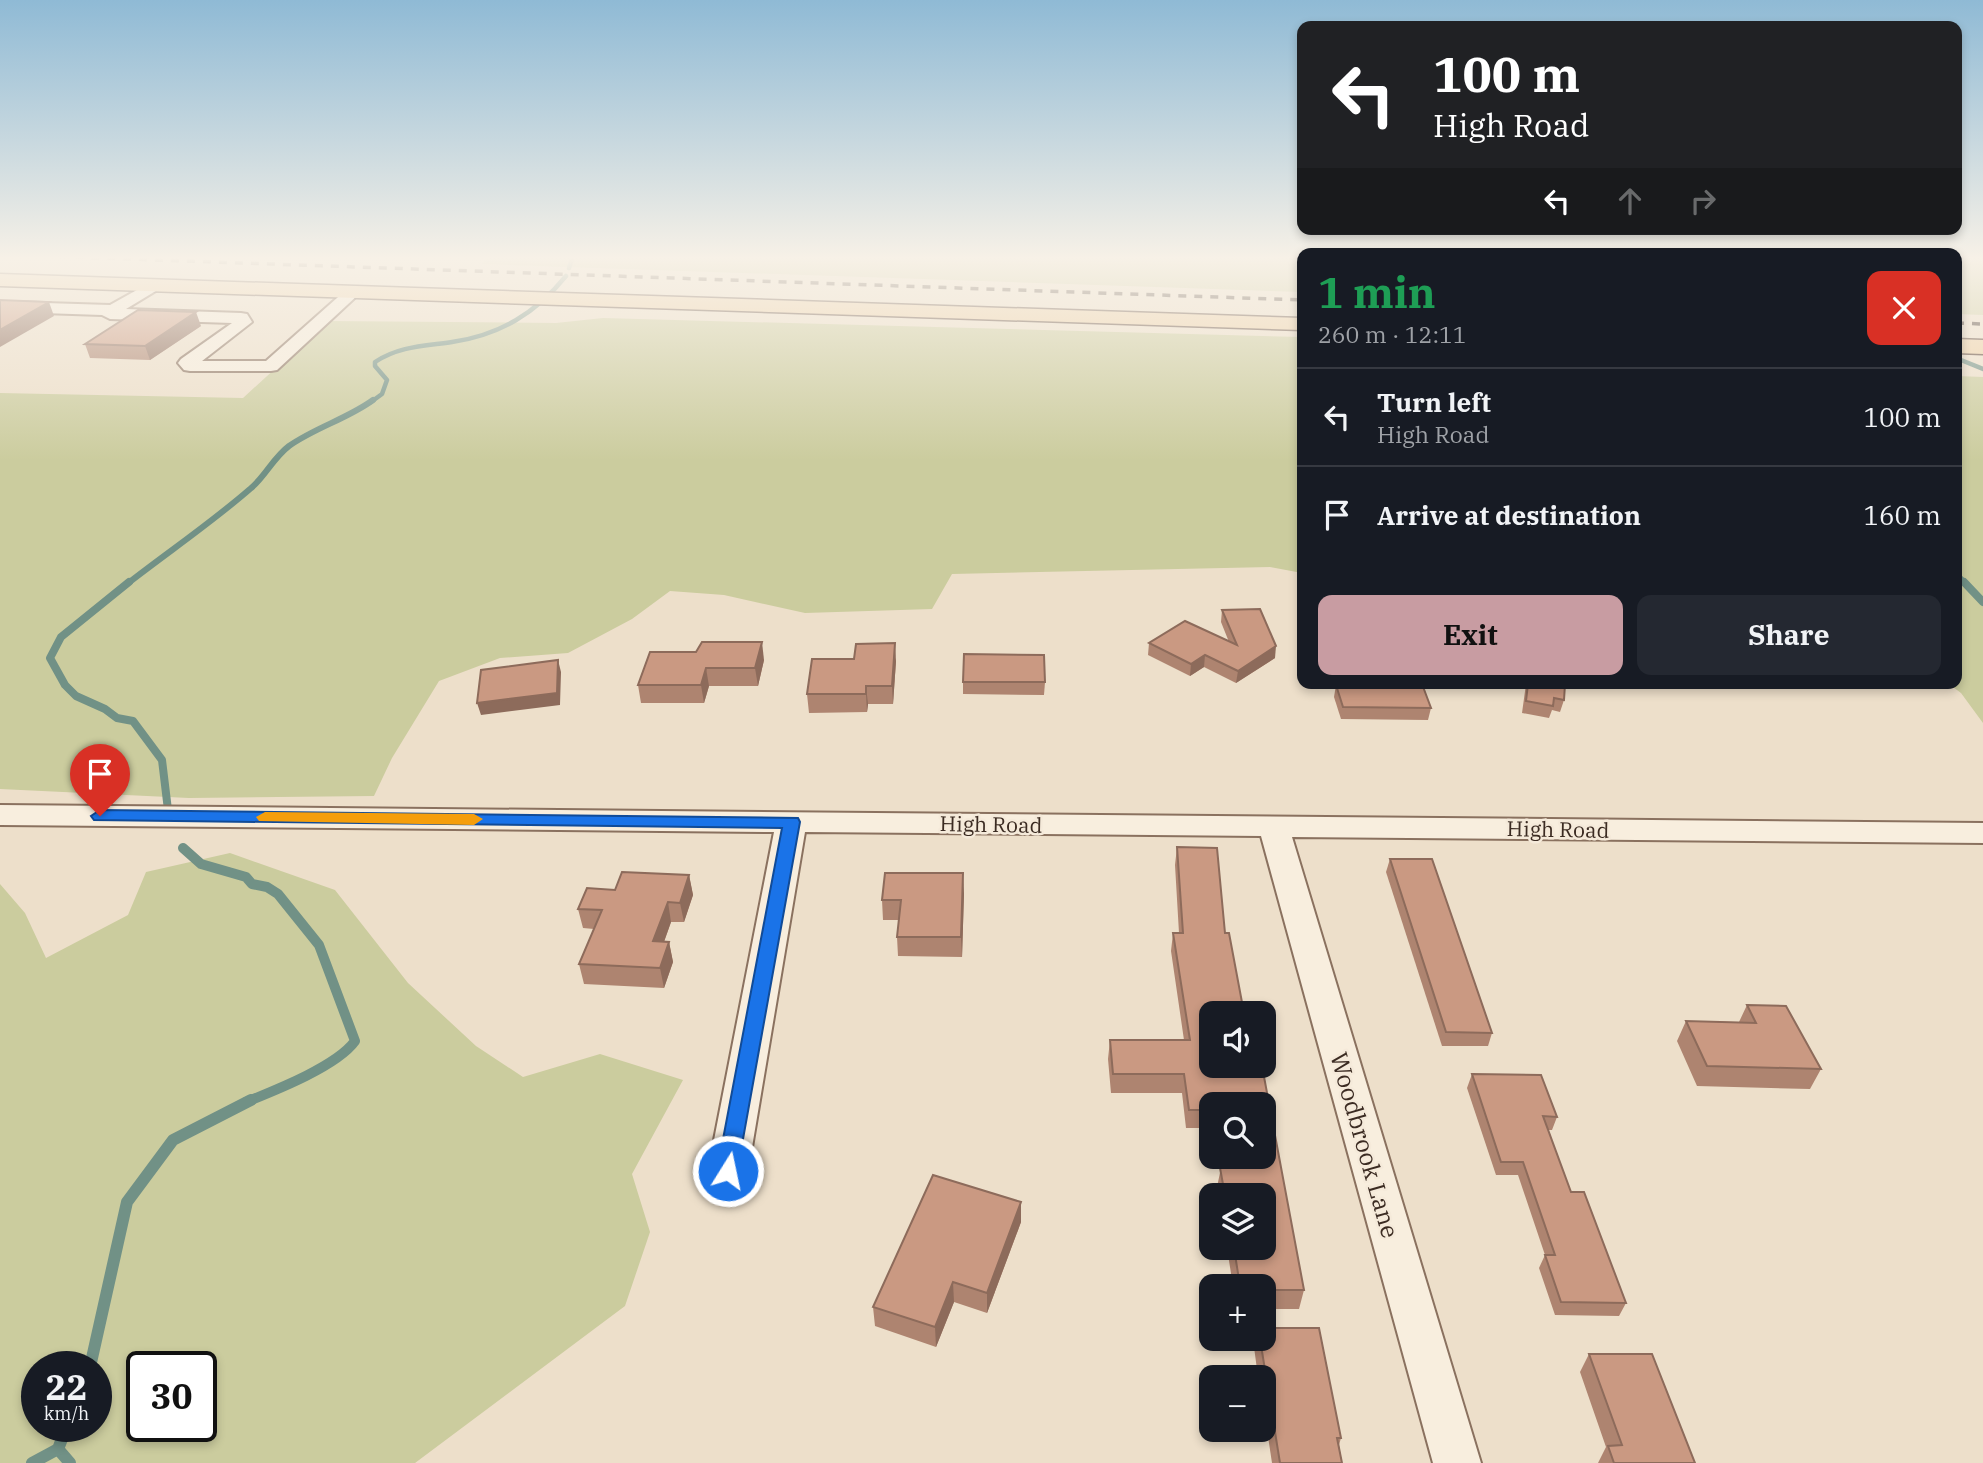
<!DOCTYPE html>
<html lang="en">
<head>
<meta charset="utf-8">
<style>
	body { margin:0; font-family:"IBM Plex Serif",serif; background:#242831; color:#f1f3f6; height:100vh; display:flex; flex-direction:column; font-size:26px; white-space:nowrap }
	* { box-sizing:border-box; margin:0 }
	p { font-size:23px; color:#9ea1a6 }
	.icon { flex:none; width:38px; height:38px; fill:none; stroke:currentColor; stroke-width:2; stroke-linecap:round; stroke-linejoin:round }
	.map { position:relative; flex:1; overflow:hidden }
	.side { position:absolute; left:1297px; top:248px; width:665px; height:441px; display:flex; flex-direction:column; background:#171b24; border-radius:14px; box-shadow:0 4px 10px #0003 }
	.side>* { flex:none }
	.banner { position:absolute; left:1297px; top:21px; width:665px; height:214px; border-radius:14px; box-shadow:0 4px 10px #0003; background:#202124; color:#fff; overflow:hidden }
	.fabs { position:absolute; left:1199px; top:1001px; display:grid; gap:14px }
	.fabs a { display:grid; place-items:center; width:77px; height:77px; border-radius:14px; background:#171b24; box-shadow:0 4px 10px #0003; font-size:35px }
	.speed { position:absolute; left:21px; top:1351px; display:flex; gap:14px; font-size:35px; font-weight:700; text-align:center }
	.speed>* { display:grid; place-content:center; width:91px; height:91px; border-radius:50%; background:#171b24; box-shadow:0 4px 10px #0003; line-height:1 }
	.speed small { font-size:18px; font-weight:400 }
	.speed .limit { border:4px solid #111; border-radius:10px; background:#fff; color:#111 }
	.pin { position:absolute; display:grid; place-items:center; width:60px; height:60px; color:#fff; margin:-72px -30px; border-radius:50% 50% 50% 0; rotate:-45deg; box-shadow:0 0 7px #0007 }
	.pin .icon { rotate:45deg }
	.me { position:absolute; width:77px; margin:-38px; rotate:10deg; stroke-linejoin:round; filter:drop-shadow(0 0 5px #0008) }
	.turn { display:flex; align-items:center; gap:24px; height:147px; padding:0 21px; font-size:32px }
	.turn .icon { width:91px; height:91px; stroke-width:2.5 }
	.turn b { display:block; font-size:49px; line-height:60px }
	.lanes { display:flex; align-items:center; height:66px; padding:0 21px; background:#0003; justify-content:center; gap:35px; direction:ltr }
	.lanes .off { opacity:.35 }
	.round { display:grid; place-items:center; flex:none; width:74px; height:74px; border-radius:14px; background:#242831 }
	.summary { display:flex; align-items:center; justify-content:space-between; height:119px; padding:0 21px }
	h1 { font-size:42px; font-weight:700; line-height:52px; color:#1e9e55 }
	.cta { display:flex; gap:14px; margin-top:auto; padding:14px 21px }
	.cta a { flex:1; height:80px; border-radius:14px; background:#c89ca2; color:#111; font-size:28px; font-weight:700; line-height:80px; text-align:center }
	.cta a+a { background:#242831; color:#f1f3f6 }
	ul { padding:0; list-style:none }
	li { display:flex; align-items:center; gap:21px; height:98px; padding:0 21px; border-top:2px solid #363941 }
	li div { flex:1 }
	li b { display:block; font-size:26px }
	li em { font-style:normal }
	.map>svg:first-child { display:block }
</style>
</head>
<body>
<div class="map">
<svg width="1983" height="1463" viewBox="0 0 1983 1463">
	<rect width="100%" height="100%" fill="#eddfca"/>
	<!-- green -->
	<g fill="#cbcc9e" fill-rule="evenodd">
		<polygon points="489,256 1302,256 1302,292 482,264"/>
		<polygon points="1957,256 1983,256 1983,315 1957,314"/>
		<polygon points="603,318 1302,337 1302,573 1270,567 952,574 932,609 805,613 724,595 670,591 632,619 568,653 500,658 439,681 392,758 374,796 189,798 0,789 0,393 243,398 327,321 556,323"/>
		<polygon points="1957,376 1983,377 1983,723 1961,693 1949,684 1956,684"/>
		<path d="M 230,853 L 335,890 L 408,983 L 476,1046 L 523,1077 L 600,1054 L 683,1080 L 632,1174 L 650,1232 L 625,1306 L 415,1463 L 0,1463 L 0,884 L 25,913 L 46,958 L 128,915 L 146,872 ZM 37,1367 L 96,1367 L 96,1426 L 37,1426 ZM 142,1367 L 201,1367 L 201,1426 L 142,1426 Z"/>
	</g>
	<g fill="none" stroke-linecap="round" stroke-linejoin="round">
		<!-- stream-far4 -->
		<g stroke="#719186" stroke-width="4.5">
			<polyline points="569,268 573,256"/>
			<polyline points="1956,358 1983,369"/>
			<path d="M 371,402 L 382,394 L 387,380 L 375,366 L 375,362 C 399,346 425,346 452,342 C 500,335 536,313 566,276"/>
		</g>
		<!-- stream-far3 -->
		<g stroke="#719186" stroke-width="6">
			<polyline points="1956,574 1966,584"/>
			<path d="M 127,584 C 168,552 211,523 250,489 C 265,477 273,458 289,446 C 316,427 347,419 373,400"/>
		</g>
		<!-- stream-far2 -->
		<g stroke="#719186" stroke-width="8">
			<polyline points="129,582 61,637 50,658 65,685 76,696 105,709 117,718 133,721 162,760 168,810"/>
			<polyline points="1964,582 1983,602"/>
		</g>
		<!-- stream-far1 -->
		<path stroke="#719186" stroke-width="10" d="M 183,848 L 201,864 L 246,877 L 252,884 L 267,887 L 278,894 L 319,945 L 355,1041 C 337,1066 276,1090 246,1102"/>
		<!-- stream -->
		<g stroke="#719186" stroke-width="12">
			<polyline points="90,1367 127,1202 173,1140 251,1100"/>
			<polyline points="58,1449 70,1463"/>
			<polyline points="32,1463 58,1449 67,1426"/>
		</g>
		<!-- minor casing -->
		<g stroke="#8a715f" stroke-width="4">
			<g id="minor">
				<polygon points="153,281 161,286 159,289 126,309 241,313 247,314 252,322 202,361 266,361 346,290 358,290 360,293 277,370 271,371 190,371 184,370 178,363 181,359 232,323 110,319 102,315 13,312 5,307 13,302 110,305"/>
				<polygon points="0,805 1983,823 1983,843 1292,837 1481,1463 1433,1463 1261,836 805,832 748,1171 742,1183 728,1188 714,1183 708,1171 774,832 0,825"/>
			</g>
		</g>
		<!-- major casing -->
		<g stroke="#584033" stroke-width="3">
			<g id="major">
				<polygon points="0,274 1302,318 1302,330 0,286"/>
				<polygon points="1956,339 1983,340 1983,354 1956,353"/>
			</g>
		</g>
		<!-- minor -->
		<use href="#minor" fill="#f8eede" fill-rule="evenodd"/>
		<!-- major -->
		<use href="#major" fill="#eed0a5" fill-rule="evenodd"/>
		<!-- rail -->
		<g stroke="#3b2b22" stroke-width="3.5" stroke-dasharray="8 8" stroke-linecap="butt">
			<polyline points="43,256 1302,300"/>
			<polyline points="1956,323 1983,324"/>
		</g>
	</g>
	<!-- wall -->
	<g fill="#ae8470">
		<polygon points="201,326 150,360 90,358 85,344"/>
		<polygon points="1222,610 1275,658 1236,683 1204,667 1190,676 1148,655 1149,643 1229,642 1221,622"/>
		<polygon points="650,652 764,660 758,686 709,686 704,703 641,703 638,685"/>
		<polygon points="896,661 893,704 868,704 867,712 809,713 807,694"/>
		<polygon points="963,682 1045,682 1044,695 963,694"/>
		<polygon points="1422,684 1431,708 1428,720 1341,719 1334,697 1336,685"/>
		<polygon points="1526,684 1565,684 1564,700 1560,712 1552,710 1549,718 1522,713"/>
		<polygon points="1177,847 1225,933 1244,1013 1304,1290 1299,1309 1264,1309 1264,1286 1233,1286 1227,1248 1264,1248 1264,1195 1219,1195 1217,1187 1221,1168 1219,1157 1264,1157 1264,1104 1211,1104 1211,1128 1186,1128 1182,1093 1111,1093 1108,1059 1110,1040 1184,1040 1171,951 1173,933 1179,933 1175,865"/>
		<polygon points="1390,859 1492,1033 1488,1046 1442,1046 1386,872"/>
		<polygon points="689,875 693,895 684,922 671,922 664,942 669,942 673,962 664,988 584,984 579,964 594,929 583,928 578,909 615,890"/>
		<polygon points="964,893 962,957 898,956 897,937 899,920 883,920 882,900"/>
		<polygon points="1747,1005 1821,1069 1810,1089 1697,1086 1677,1041 1686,1021 1739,1022"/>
		<polygon points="1472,1074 1557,1117 1552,1130 1548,1130 1571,1192 1626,1303 1619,1316 1555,1315 1539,1268 1545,1255 1518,1175 1496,1175 1467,1088"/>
		<polygon points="1021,1202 1021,1222 987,1313 954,1302 936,1347 875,1326 873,1307"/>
		<polygon points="1256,1339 1264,1339 1341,1438 1339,1445 1342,1463 1272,1463 1264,1410 1264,1377 1258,1377 1254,1347"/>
		<polygon points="1589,1354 1695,1463 1598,1463 1606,1447 1580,1372"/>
	</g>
	<!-- shaded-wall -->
	<g fill="#8d6b5b">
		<polygon points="49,302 54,316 0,347 0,330"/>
		<polygon points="196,312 201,326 150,360 145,346"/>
		<polygon points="762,642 764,660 758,686 755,668"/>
		<polygon points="895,643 896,661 893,704 892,686"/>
		<polygon points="1276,646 1275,658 1236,683 1238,671"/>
		<polygon points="1205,655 1204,667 1190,676 1191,664"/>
		<polygon points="558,660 561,672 560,705 481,715 477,703"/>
		<polygon points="706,668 709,686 704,703 701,685"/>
		<polygon points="866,686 868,704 867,712 866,694"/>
		<polygon points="963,873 964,893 962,957 961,937"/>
		<polygon points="689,875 693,895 684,922 680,903"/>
		<polygon points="668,902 671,922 657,961 653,941"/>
		<polygon points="669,942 673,962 664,988 660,968"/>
		<polygon points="1021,1202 1021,1222 987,1313 987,1293"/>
		<polygon points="953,1282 954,1302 936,1347 935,1327"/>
	</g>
	<!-- building -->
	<g fill="#ca9982" stroke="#8d6b5b" stroke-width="2">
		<polygon points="0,300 49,302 0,330"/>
		<polygon points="138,310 196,312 145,346 85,344"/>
		<polygon points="1260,609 1276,646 1238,671 1205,655 1191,664 1149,643 1185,621 1237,645 1222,610"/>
		<polygon points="702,642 762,642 755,668 706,668 701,685 638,685 650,652 696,652"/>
		<polygon points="895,643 892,686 866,686 866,694 807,694 812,659 854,659 856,644"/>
		<polygon points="964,654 1044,655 1045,682 963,682"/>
		<polygon points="558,660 557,693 477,703 481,670"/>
		<polygon points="1422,684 1431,708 1343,707 1336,685"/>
		<polygon points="1528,684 1565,684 1564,700 1554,698 1553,706 1526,701"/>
		<polygon points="1177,847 1217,848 1225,933 1229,933 1244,1013 1211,1013 1211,1066 1262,1066 1304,1290 1264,1290 1264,1286 1240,1286 1234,1248 1264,1248 1264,1195 1225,1195 1220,1168 1227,1168 1225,1157 1264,1157 1264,1104 1211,1104 1211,1110 1189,1110 1184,1074 1113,1074 1110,1040 1190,1040 1173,933 1183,933"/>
		<polygon points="1390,859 1432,859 1492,1033 1446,1032"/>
		<polygon points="622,872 689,875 680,903 668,902 653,941 669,942 660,968 579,964 602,910 578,909 587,888 615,890"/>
		<polygon points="885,873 963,873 961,937 897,937 901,900 882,900"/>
		<polygon points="1747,1005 1786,1006 1821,1069 1707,1066 1686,1021 1756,1023"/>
		<polygon points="1472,1074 1541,1075 1557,1117 1543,1116 1571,1192 1584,1192 1626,1303 1561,1302 1545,1255 1555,1255 1523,1162 1501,1162"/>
		<polygon points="933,1175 1021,1202 987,1293 953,1282 935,1327 873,1307"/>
		<polygon points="1264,1328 1319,1328 1341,1438 1337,1438 1342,1463 1280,1463 1260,1339 1264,1339"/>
		<polygon points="1589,1354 1652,1354 1695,1463 1614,1463 1608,1446 1622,1445"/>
	</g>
	<!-- sky -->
	<linearGradient id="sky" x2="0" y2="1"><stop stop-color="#8fbad5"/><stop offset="0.56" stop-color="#f7f1e7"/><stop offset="1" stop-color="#f7f1e7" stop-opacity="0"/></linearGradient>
	<rect width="1983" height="461" fill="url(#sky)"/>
	<!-- route -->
	<polygon fill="#1a73e8" stroke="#114b97" stroke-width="2" points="100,810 798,818 800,822 736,1178 728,1180 720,1178 717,1171 782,828 94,820 91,816"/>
	<!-- slow -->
	<polygon fill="#f59e0b" points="265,812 474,814 483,819 474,825 259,821 256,817"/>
	<g text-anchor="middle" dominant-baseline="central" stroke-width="5" stroke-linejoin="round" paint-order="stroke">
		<!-- street labels -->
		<g font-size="21" fill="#3b2b22" stroke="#f5eada">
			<text transform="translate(991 824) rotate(1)">High Road</text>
			<text transform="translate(1558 829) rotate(1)">High Road</text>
		</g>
		<!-- near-street labels -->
		<g font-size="24" fill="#3b2b22" stroke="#f5eada">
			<text transform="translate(1365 1145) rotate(74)">Woodbrook Lane</text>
		</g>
	</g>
</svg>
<div class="fabs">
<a><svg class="icon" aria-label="sound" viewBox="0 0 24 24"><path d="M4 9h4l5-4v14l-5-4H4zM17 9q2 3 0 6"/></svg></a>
<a><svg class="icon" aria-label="search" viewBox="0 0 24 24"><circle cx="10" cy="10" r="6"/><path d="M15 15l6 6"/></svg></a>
<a><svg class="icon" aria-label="layers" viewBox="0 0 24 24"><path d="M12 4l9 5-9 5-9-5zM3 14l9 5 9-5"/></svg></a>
<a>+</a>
<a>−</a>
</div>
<div class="speed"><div>22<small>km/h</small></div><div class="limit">30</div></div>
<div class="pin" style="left:100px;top:816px;background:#d93025"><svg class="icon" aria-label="arrive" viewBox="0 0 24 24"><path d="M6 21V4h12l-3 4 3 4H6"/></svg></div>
<svg class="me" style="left:728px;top:1171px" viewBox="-20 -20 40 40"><circle r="17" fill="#1a73e8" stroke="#fff" stroke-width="3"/><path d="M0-11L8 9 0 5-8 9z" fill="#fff"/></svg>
<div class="banner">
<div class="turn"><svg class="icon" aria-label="left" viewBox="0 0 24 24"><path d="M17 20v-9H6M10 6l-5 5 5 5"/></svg><div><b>100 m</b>High Road</div></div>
<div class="lanes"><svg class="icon" aria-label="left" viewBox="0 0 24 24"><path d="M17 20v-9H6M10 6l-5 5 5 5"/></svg><svg class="icon off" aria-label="ahead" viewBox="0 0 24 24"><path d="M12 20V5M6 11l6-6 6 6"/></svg><svg class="icon off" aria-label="right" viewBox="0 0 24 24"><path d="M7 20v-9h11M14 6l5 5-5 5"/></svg></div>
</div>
<section class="side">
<div class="summary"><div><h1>1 min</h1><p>260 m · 12:11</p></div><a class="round" style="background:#d93025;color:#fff"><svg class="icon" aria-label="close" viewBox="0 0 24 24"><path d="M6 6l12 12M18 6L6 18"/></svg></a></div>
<ul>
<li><svg class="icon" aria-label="left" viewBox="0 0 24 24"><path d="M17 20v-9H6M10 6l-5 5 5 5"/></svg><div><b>Turn left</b><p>High Road</p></div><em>100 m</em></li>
<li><svg class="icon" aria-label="arrive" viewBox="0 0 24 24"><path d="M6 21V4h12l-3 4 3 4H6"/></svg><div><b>Arrive at destination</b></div><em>160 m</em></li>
</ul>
<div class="cta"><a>Exit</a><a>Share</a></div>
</section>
</div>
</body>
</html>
